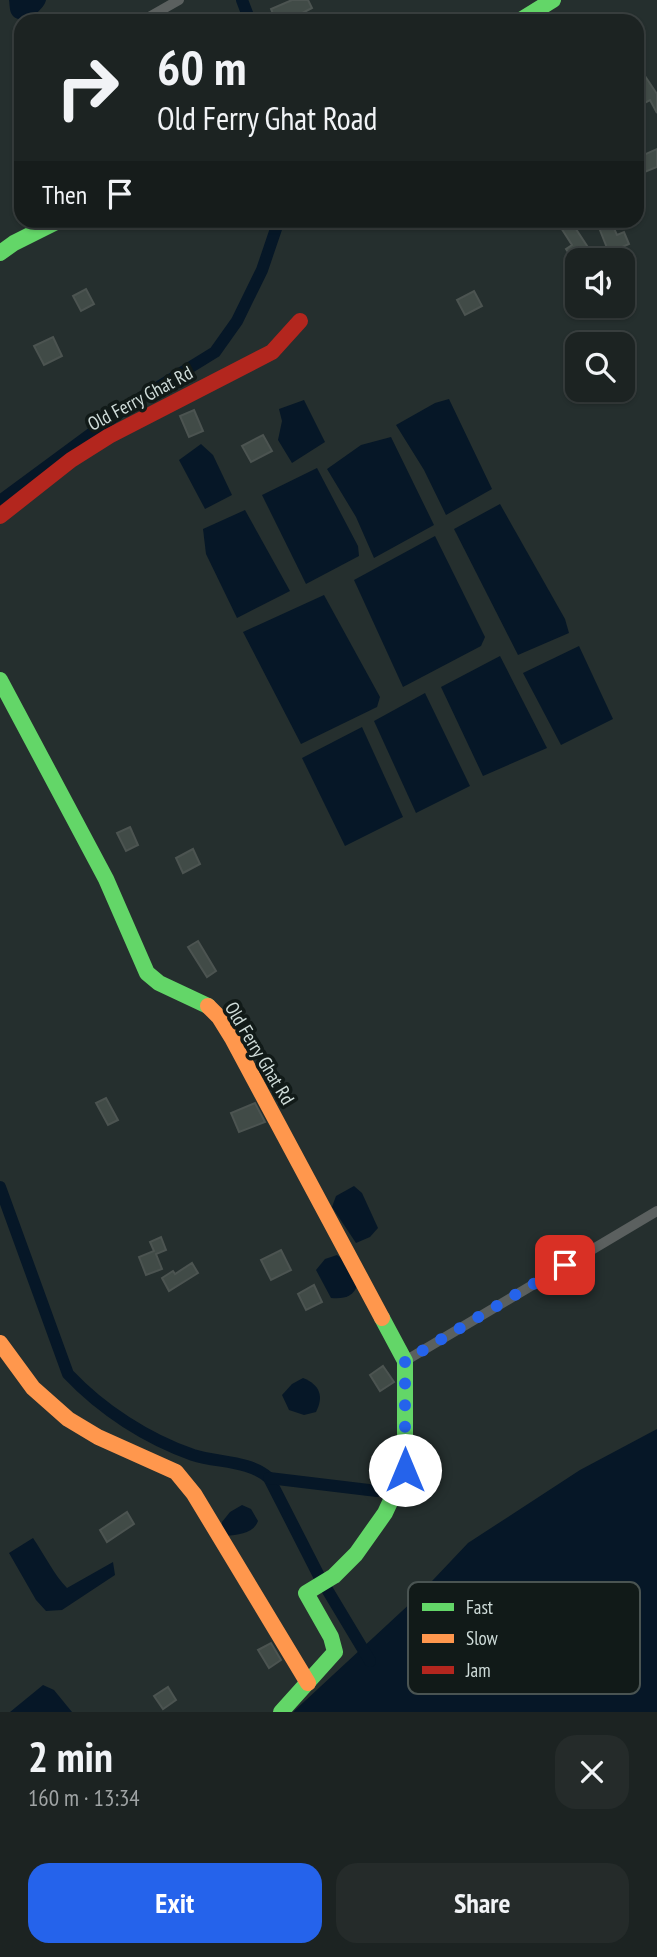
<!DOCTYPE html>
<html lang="en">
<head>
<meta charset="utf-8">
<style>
	body { margin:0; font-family:"PT Sans Narrow",sans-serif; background:#252b2a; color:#f1f3f6; height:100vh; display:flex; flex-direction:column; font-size:26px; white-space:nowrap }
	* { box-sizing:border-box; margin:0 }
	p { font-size:23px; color:#a0a4a5 }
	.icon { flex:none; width:38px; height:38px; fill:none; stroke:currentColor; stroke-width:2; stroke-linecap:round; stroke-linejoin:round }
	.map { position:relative; height:1712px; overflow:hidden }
	.drawer { display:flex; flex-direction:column; background:#1c2322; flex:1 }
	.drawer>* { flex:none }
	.hud { position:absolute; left:14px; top:14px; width:630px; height:214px; border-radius:21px; box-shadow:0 2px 5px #0004,0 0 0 2px #3a4040; background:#1c2322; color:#f1f3f6; overflow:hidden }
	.buttons { position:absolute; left:565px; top:248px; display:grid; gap:14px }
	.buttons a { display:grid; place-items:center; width:70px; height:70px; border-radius:14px; background:#1c2322; box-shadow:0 2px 5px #0004,0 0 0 2px #3a4040; font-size:35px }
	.pin { position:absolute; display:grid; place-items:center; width:60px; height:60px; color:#fff; margin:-30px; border-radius:14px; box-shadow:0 4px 10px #0006 }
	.me { position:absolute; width:77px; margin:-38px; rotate:0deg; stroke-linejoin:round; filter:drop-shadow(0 0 5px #0008) }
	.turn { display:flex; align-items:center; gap:24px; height:147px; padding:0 28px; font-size:32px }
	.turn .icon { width:91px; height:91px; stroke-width:2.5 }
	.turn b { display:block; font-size:49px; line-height:60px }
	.then { display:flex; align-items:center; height:66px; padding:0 28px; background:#0003; gap:14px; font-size:26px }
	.round { display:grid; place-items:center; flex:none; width:74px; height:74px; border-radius:21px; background:#252b2a }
	.summary { display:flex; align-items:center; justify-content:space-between; height:119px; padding:0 28px }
	h1 { font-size:42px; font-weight:600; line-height:52px }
	.button { display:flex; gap:14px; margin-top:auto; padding:14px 28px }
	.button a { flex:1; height:80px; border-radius:21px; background:#2563eb; color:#fff; font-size:28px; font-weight:600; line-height:80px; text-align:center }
	.button a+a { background:#252b2a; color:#f1f3f6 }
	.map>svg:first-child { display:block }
</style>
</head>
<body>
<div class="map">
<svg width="657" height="1712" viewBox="0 0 657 1712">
	<rect width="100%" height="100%" fill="#252f2e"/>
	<!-- water -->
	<g fill="#061727">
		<path d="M 9,0 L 46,0 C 44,10 25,25 14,17 C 9,13 10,6 9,0 Z"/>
		<polygon points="449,399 492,489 446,515 424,470 396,425 435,403"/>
		<polygon points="304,400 325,442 292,463 278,440 282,421 279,409"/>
		<polygon points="391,437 434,525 374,558 356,517 327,469 361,445"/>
		<polygon points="201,444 213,455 232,495 205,509 179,460"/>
		<polygon points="317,468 358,546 359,556 306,584 262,495"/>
		<polygon points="500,504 565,619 569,633 518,655 454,529"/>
		<polygon points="245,510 290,591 237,618 206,554 203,529"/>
		<polygon points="435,536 485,637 481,646 403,687 354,580"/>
		<polygon points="324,595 380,697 377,707 301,744 243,632"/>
		<polygon points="579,646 613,719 561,745 523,673"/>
		<polygon points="500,656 547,748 483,776 441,687"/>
		<polygon points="425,693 470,786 416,813 374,721"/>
		<polygon points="362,727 403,817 345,846 302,758"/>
		<polygon points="354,1186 362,1193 378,1228 370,1237 356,1243 332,1207 336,1196"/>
		<path d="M 337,1255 L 341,1258 L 358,1284 C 353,1297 345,1299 331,1298 L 316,1270 L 325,1259 Z"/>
		<path d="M 303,1378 C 320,1385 324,1396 316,1412 L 304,1415 L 289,1410 L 282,1395 L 292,1384 Z"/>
		<polygon points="657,1429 657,1712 293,1712 415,1599 468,1543 580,1470"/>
		<path d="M 242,1505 L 251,1509 L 258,1521 C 253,1534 239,1534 226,1536 L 222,1532 L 222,1522 L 230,1512 Z"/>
		<path d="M 33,1538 C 44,1554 55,1576 67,1588 L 113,1562 L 115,1575 L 62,1610 L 46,1611 L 36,1600 L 9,1553 Z"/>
		<polygon points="43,1685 54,1690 72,1712 10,1712"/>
	</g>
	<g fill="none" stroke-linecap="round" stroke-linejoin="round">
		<!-- canal -->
		<g stroke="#061727" stroke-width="12">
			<polyline points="242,0 250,21"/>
			<polyline points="0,501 134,402 215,352 237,321 262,270 279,220"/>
			<path d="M 0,1187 L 68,1374 C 102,1410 147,1439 193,1455 C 218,1463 249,1460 269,1478 L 319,1576 L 370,1661"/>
			<polyline points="269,1478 377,1491"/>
		</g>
	</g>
	<!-- building -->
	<g fill="#414b47" stroke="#4c5451" stroke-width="2">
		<polygon points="292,0 308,0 312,8 287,21 276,21 271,9"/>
		<polygon points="637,64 657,94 657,113 650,100 637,107"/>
		<polygon points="657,149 657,167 637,175 637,158"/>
		<polygon points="556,220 570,220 597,261 574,261 566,249 572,245"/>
		<polygon points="596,220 607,220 609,225 612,224 617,235 624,232 629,244 609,253"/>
		<polygon points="86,289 94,304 81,311 73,296"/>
		<polygon points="474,291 482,306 465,315 457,300"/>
		<polygon points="53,337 62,356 44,365 34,346"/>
		<polygon points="194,410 203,431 189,437 180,416"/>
		<polygon points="263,435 272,451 251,462 242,446"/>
		<polygon points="130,827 138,845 126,851 117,833"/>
		<polygon points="193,849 200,864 183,873 176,858"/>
		<polygon points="198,941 216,971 207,977 188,947"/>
		<polygon points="106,1098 118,1120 108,1125 96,1103"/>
		<polygon points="255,1103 265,1122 239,1132 231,1113"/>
		<polygon points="161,1237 166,1250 156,1254 162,1269 146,1275 139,1257 154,1251 150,1242"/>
		<polygon points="281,1250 291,1270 271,1280 261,1260"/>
		<polygon points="192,1263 198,1273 169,1291 162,1278 173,1271 175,1274"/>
		<polygon points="314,1285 322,1302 306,1310 298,1294"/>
		<polygon points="383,1366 394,1382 380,1391 370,1375"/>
		<polygon points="127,1512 134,1524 107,1542 100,1530"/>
		<polygon points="271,1643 281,1660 269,1668 258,1650"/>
		<polygon points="168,1687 176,1700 163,1709 154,1696"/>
	</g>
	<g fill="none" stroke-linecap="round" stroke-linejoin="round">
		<!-- street -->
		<g stroke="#5b605f" stroke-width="10">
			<polyline points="142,21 179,0"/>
			<polyline points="405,1361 657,1211"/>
		</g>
		<!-- fast -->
		<g stroke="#63d668" stroke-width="16">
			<polyline points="519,21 553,0"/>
			<polyline points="0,253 14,243 60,220"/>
			<polyline points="0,680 106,879 147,973 159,983 208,1006"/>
			<polyline points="281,1712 335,1652 331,1637 306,1593 334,1576 356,1554 385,1513 405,1470 405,1361 382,1318"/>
		</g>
		<!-- slow -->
		<g stroke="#ff974d" stroke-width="16">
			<polyline points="208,1006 219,1017 232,1038 382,1318"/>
			<polyline points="0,1343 33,1388 68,1419 98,1437 176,1472 194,1494 308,1683"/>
		</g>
		<!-- jam -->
		<polyline stroke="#b3261e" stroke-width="16" points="0,516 71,460 109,436 272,352 300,321"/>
	</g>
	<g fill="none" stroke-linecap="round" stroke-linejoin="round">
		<!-- route -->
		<polyline stroke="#2563eb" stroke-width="12" stroke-dasharray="0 21.6" points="405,1470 405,1361 565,1265"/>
	</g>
	<g text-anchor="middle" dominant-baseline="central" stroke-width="7" stroke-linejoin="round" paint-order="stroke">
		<!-- street labels -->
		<g font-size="19" fill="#cfdcd9" stroke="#111a18">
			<text transform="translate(140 398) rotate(-28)">Old Ferry Ghat Rd</text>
			<text transform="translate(260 1053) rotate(59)">Old Ferry Ghat Rd</text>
		</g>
	</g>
	<!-- legend -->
	<rect x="408" y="1582" width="232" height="112" rx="10" fill="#111a18" stroke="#4a5452" stroke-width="2"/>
	<rect x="422" y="1603" width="32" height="8" fill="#63d668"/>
	<rect x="422" y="1634" width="32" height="9" fill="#ff974d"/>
	<rect x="422" y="1666" width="32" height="8" fill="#b3261e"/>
	<g font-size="19" fill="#cfdcd9">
		<text x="466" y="1614">Fast</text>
		<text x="466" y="1645">Slow</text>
		<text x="466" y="1677">Jam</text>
	</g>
</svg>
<div class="buttons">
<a><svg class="icon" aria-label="sound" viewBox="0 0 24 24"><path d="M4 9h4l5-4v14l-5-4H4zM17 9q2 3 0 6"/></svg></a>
<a><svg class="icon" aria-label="search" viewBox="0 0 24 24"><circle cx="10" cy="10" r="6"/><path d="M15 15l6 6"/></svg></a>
</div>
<div class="pin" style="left:565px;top:1265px;background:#d93025"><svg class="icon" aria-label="arrive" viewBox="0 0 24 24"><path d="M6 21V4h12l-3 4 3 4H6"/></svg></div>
<svg class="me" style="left:405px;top:1470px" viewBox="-20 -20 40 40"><circle r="19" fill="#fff"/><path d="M0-13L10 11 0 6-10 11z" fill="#2563eb"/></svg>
<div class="hud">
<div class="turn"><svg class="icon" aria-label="right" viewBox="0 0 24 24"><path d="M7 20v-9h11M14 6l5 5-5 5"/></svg><div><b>60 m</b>Old Ferry Ghat Road</div></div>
<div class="then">Then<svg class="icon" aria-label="arrive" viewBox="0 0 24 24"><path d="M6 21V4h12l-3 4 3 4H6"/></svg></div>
</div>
</div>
<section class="drawer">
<div class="summary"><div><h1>2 min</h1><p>160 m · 13:34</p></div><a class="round"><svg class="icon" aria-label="close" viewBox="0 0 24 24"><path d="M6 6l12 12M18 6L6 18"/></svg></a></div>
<div class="button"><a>Exit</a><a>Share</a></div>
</section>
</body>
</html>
